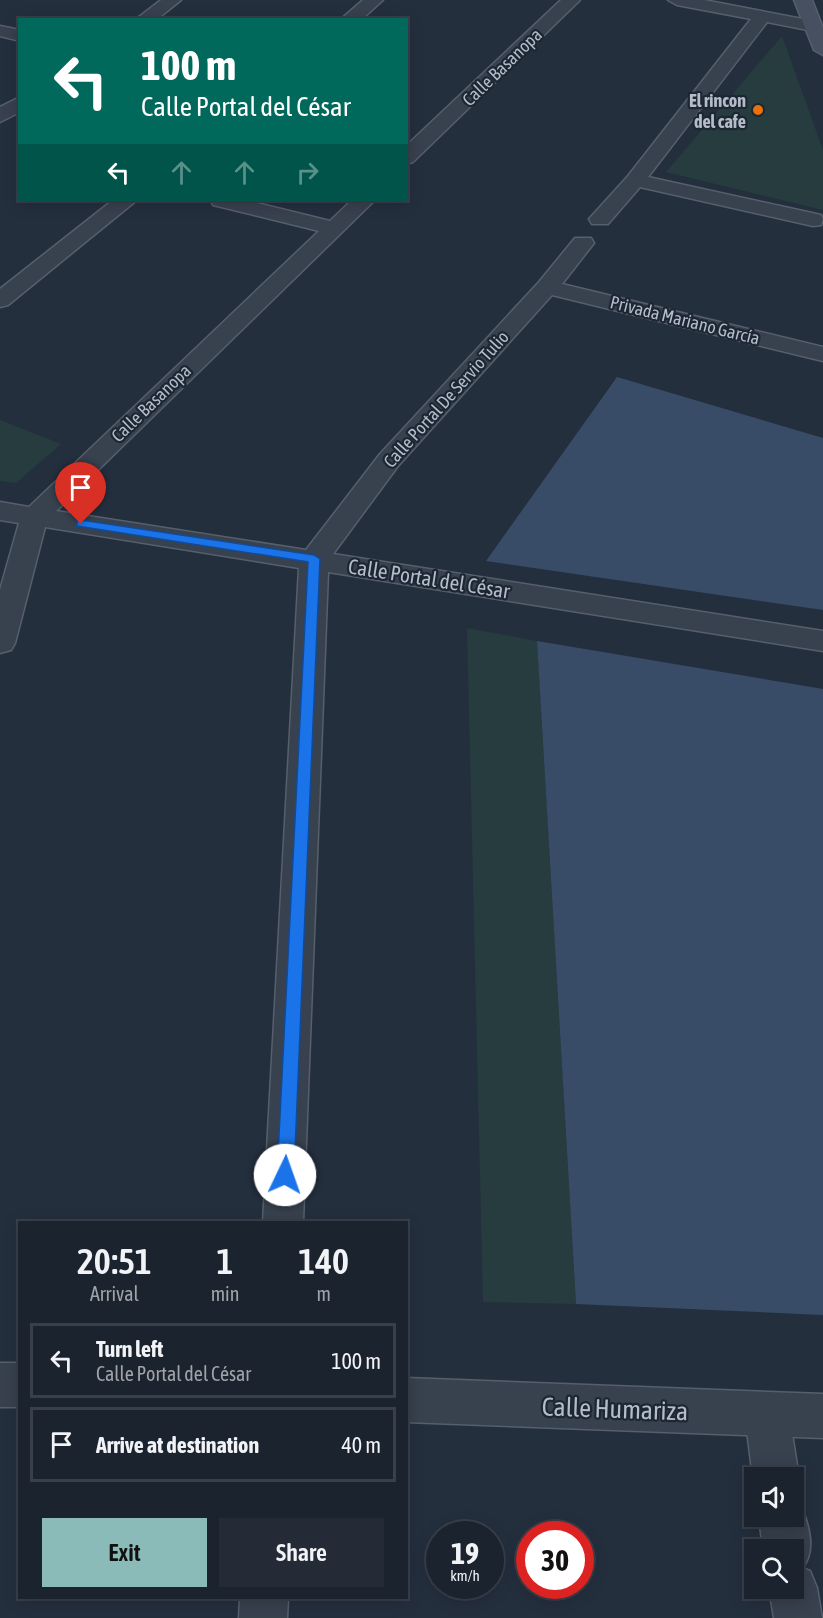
<!DOCTYPE html>
<html lang="en">
<head>
<meta charset="utf-8">
<style>
	body { margin:0; font-family:"Asap Condensed",sans-serif; background:#242b36; color:#f1f3f6; height:100vh; display:flex; flex-direction:column; font-size:22px; white-space:nowrap }
	* { box-sizing:border-box; margin:0 }
	p { font-size:20px; color:#a0a4aa }
	.icon { flex:none; width:33px; height:33px; fill:none; stroke:currentColor; stroke-width:2; stroke-linecap:round; stroke-linejoin:round }
	.map { position:relative; flex:1; overflow:hidden }
	.details { position:absolute; left:18px; top:1221px; width:390px; height:378px; display:flex; flex-direction:column; background:#1b232e; border-radius:0px; box-shadow:0 3px 15px #0003,0 0 0 2px #39404a }
	.details>* { flex:none }
	.guide { position:absolute; left:18px; top:18px; width:390px; height:183px; border-radius:0px; box-shadow:0 3px 15px #0003,0 0 0 2px #39404a; background:#00695c; color:#fff; overflow:hidden }
	.controls { position:absolute; left:744px; top:1467px; display:grid; gap:12px }
	.controls a { display:grid; place-items:center; width:60px; height:60px; border-radius:0px; background:#1b232e; box-shadow:0 3px 15px #0003,0 0 0 2px #39404a; font-size:30px }
	.speed { position:absolute; left:426px; top:1521px; display:flex; gap:12px; font-size:30px; font-weight:700; text-align:center }
	.speed>* { display:grid; place-content:center; width:78px; height:78px; border-radius:50%; background:#1b232e; box-shadow:0 3px 15px #0003,0 0 0 2px #39404a; line-height:1 }
	.speed small { font-size:15px; font-weight:400 }
	.speed .limit { border:9px solid #d22; background:#fff; color:#111 }
	.pin { position:absolute; display:grid; place-items:center; width:51px; height:51px; color:#fff; margin:-62px -26px; border-radius:50% 50% 50% 0; rotate:-45deg; box-shadow:0 0 6px #0007 }
	.pin .icon { rotate:45deg }
	.me { position:absolute; width:66px; margin:-33px; rotate:3deg; stroke-linejoin:round; filter:drop-shadow(0 0 4px #0008) }
	.turn { display:flex; align-items:center; gap:21px; height:126px; padding:0 24px; font-size:27px }
	.turn .icon { width:78px; height:78px; stroke-width:2.5 }
	.turn b { display:block; font-size:42px; line-height:51px }
	.lanes { display:flex; align-items:center; height:57px; padding:0 24px; background:#0003; justify-content:center; gap:30px; direction:ltr }
	.lanes .off { opacity:.35 }
	.eta { display:flex; justify-content:space-evenly; align-items:center; height:102px; text-align:center }
	.eta b { font-size:36px; font-weight:600; line-height:42px }
	.button { display:flex; gap:12px; margin-top:auto; padding:12px 24px }
	.button a { flex:1; height:69px; border-radius:0px; background:#8bbbb9; color:#111; font-size:24px; font-weight:600; line-height:69px; text-align:center }
	.button a+a { background:#242b36; color:#f1f3f6 }
	ul { padding:0; list-style:none }
	li { display:flex; align-items:center; gap:18px; height:75px; margin:0 12px 9px; padding:0 12px; border:3px solid #39404a; border-radius:0px }
	li div { flex:1 }
	li b { display:block; font-size:22px }
	li em { font-style:normal }
	.map>svg:first-child { display:block }
</style>
</head>
<body>
<div class="map">
<svg width="823" height="1618" viewBox="0 0 823 1618">
	<rect width="100%" height="100%" fill="#242f3e"/>
	<!-- green -->
	<g fill="#263c3f">
		<polygon points="782,36 823,150 823,210 666,172"/>
		<polygon points="0,420 61,444 16,483 0,481"/>
		<polygon points="467,628 537,641 576,1304 483,1302"/>
	</g>
	<!-- water -->
	<g fill="#394c67">
		<polygon points="617,377 823,438 823,610 486,561"/>
		<polygon points="537,641 823,689 823,1315 576,1304"/>
	</g>
	<g fill="none" stroke-linecap="round" stroke-linejoin="round">
		<!-- minor casing -->
		<g stroke="#565f6c" stroke-width="3">
			<g id="minor">
				<polygon points="161,0 181,0 156,20 135,20"/>
				<polygon points="363,0 383,0 361,20 340,20"/>
				<polygon points="561,0 580,0 413,162 406,164 406,146"/>
				<polygon points="668,0 704,0 813,21 822,26 813,31 767,22 648,177 821,215 823,219 821,225 813,226 640,187 608,224 592,224 589,219 628,176 751,19 677,5"/>
				<polygon points="0,26 20,30 20,41 0,36"/>
				<polygon points="20,97 20,112 0,122 0,107"/>
				<polygon points="113,200 137,200 8,305 0,307 0,289"/>
				<polygon points="211,200 245,200 330,221 352,200 375,200 56,511 306,550 380,454 539,282 575,238 591,238 594,243 562,284 823,347 823,361 552,295 398,466 333,554 823,631 823,651 328,572 303,1222 263,1222 299,568 45,527 15,643 11,650 0,653 0,590 19,523 0,520 0,502 29,507 319,231 213,205"/>
				<polygon points="767,1393 783,1399 789,1415 799,1478 794,1491 794,1478 754,1478 754,1482 753,1478 745,1415 751,1399"/>
				<path d="M 794,1497 L 798,1500 C 807,1519 818,1550 802,1568 L 810,1571 L 817,1588 L 822,1618 L 774,1618 L 769,1588 L 794,1588 L 794,1550 L 763,1550 L 759,1516 L 794,1516 Z"/>
				<polygon points="240,1598 288,1598 287,1618 239,1618"/>
			</g>
		</g>
		<!-- tertiary casing -->
		<g stroke="#565f6c" stroke-width="3">
			<g id="tertiary">
				<rect x="0" y="1363" width="20" height="44"/>
				<polygon points="406,1378 823,1394 823,1438 406,1422"/>
			</g>
		</g>
		<!-- secondary casing -->
		<g stroke="#565f6c" stroke-width="3">
			<polygon id="secondary" points="794,0 812,0 823,28 823,55 814,50"/>
		</g>
		<!-- minor -->
		<use href="#minor" fill="#38414e" fill-rule="evenodd"/>
		<!-- tertiary -->
		<use href="#tertiary" fill="#38414e" fill-rule="evenodd"/>
		<!-- secondary -->
		<use href="#secondary" fill="#465061" fill-rule="evenodd"/>
	</g>
	<!-- route -->
	<polygon fill="#1a73e8" stroke="#114b97" stroke-width="1.5" points="81,520 314,555 320,559 294,1175 291,1181 285,1183 279,1181 277,1175 308,562 77,526 77,521"/>
	<!-- markers -->
	<circle fill="#e8710a" stroke="#1d2633" stroke-width="2" cx="758" cy="110" r="6"/>
	<g text-anchor="middle" dominant-baseline="central" stroke-width="4.5" stroke-linejoin="round" paint-order="stroke">
		<!-- far-street labels -->
		<g font-size="18" fill="#b4bcc9" stroke="#1d2633">
			<text transform="translate(502 67) rotate(-44)">Calle Basanopa</text>
			<text transform="translate(685 320) rotate(14)">Privada Mariano García</text>
			<text transform="translate(446 399) rotate(-48)">Calle Portal De Servio Tulio</text>
			<text transform="translate(151 403) rotate(-44)">Calle Basanopa</text>
		</g>
		<!-- far-poi labels -->
		<g font-size="18" font-weight="bold" fill="#b4bcc9" stroke="#1d2633" text-anchor="end">
			<text x="746" y="100">El rincon<tspan x="746" dy="21">del cafe</tspan></text>
		</g>
		<!-- street labels -->
		<g font-size="21" fill="#b4bcc9" stroke="#1d2633">
			<text transform="translate(429 578) rotate(9)">Calle Portal del César</text>
		</g>
		<!-- near-street labels -->
		<g font-size="26" fill="#b4bcc9" stroke="#1d2633">
			<text transform="translate(615 1409) rotate(2)">Calle Humariza</text>
		</g>
	</g>
</svg>
<div class="controls">
<a><svg class="icon" aria-label="sound" viewBox="0 0 24 24"><path d="M4 9h4l5-4v14l-5-4H4zM17 9q2 3 0 6"/></svg></a>
<a><svg class="icon" aria-label="search" viewBox="0 0 24 24"><circle cx="10" cy="10" r="6"/><path d="M15 15l6 6"/></svg></a>
</div>
<div class="speed"><div>19<small>km/h</small></div><div class="limit">30</div></div>
<div class="pin" style="left:81px;top:524px;background:#d93025"><svg class="icon" aria-label="arrive" viewBox="0 0 24 24"><path d="M6 21V4h12l-3 4 3 4H6"/></svg></div>
<svg class="me" style="left:285px;top:1175px" viewBox="-20 -20 40 40"><circle r="19" fill="#fff"/><path d="M0-13L10 11 0 6-10 11z" fill="#1a73e8"/></svg>
<div class="guide">
<div class="turn"><svg class="icon" aria-label="left" viewBox="0 0 24 24"><path d="M17 20v-9H6M10 6l-5 5 5 5"/></svg><div><b>100 m</b>Calle Portal del César</div></div>
<div class="lanes"><svg class="icon" aria-label="left" viewBox="0 0 24 24"><path d="M17 20v-9H6M10 6l-5 5 5 5"/></svg><svg class="icon off" aria-label="ahead" viewBox="0 0 24 24"><path d="M12 20V5M6 11l6-6 6 6"/></svg><svg class="icon off" aria-label="ahead" viewBox="0 0 24 24"><path d="M12 20V5M6 11l6-6 6 6"/></svg><svg class="icon off" aria-label="right" viewBox="0 0 24 24"><path d="M7 20v-9h11M14 6l5 5-5 5"/></svg></div>
</div>
<section class="details">
<div class="eta">
<div><b>20:51</b><p>Arrival</p></div>
<div><b>1</b><p>min</p></div>
<div><b>140</b><p>m</p></div>
</div>
<ul>
<li><svg class="icon" aria-label="left" viewBox="0 0 24 24"><path d="M17 20v-9H6M10 6l-5 5 5 5"/></svg><div><b>Turn left</b><p>Calle Portal del César</p></div><em>100 m</em></li>
<li><svg class="icon" aria-label="arrive" viewBox="0 0 24 24"><path d="M6 21V4h12l-3 4 3 4H6"/></svg><div><b>Arrive at destination</b></div><em>40 m</em></li>
</ul>
<div class="button"><a>Exit</a><a>Share</a></div>
</section>
</div>
</body>
</html>
